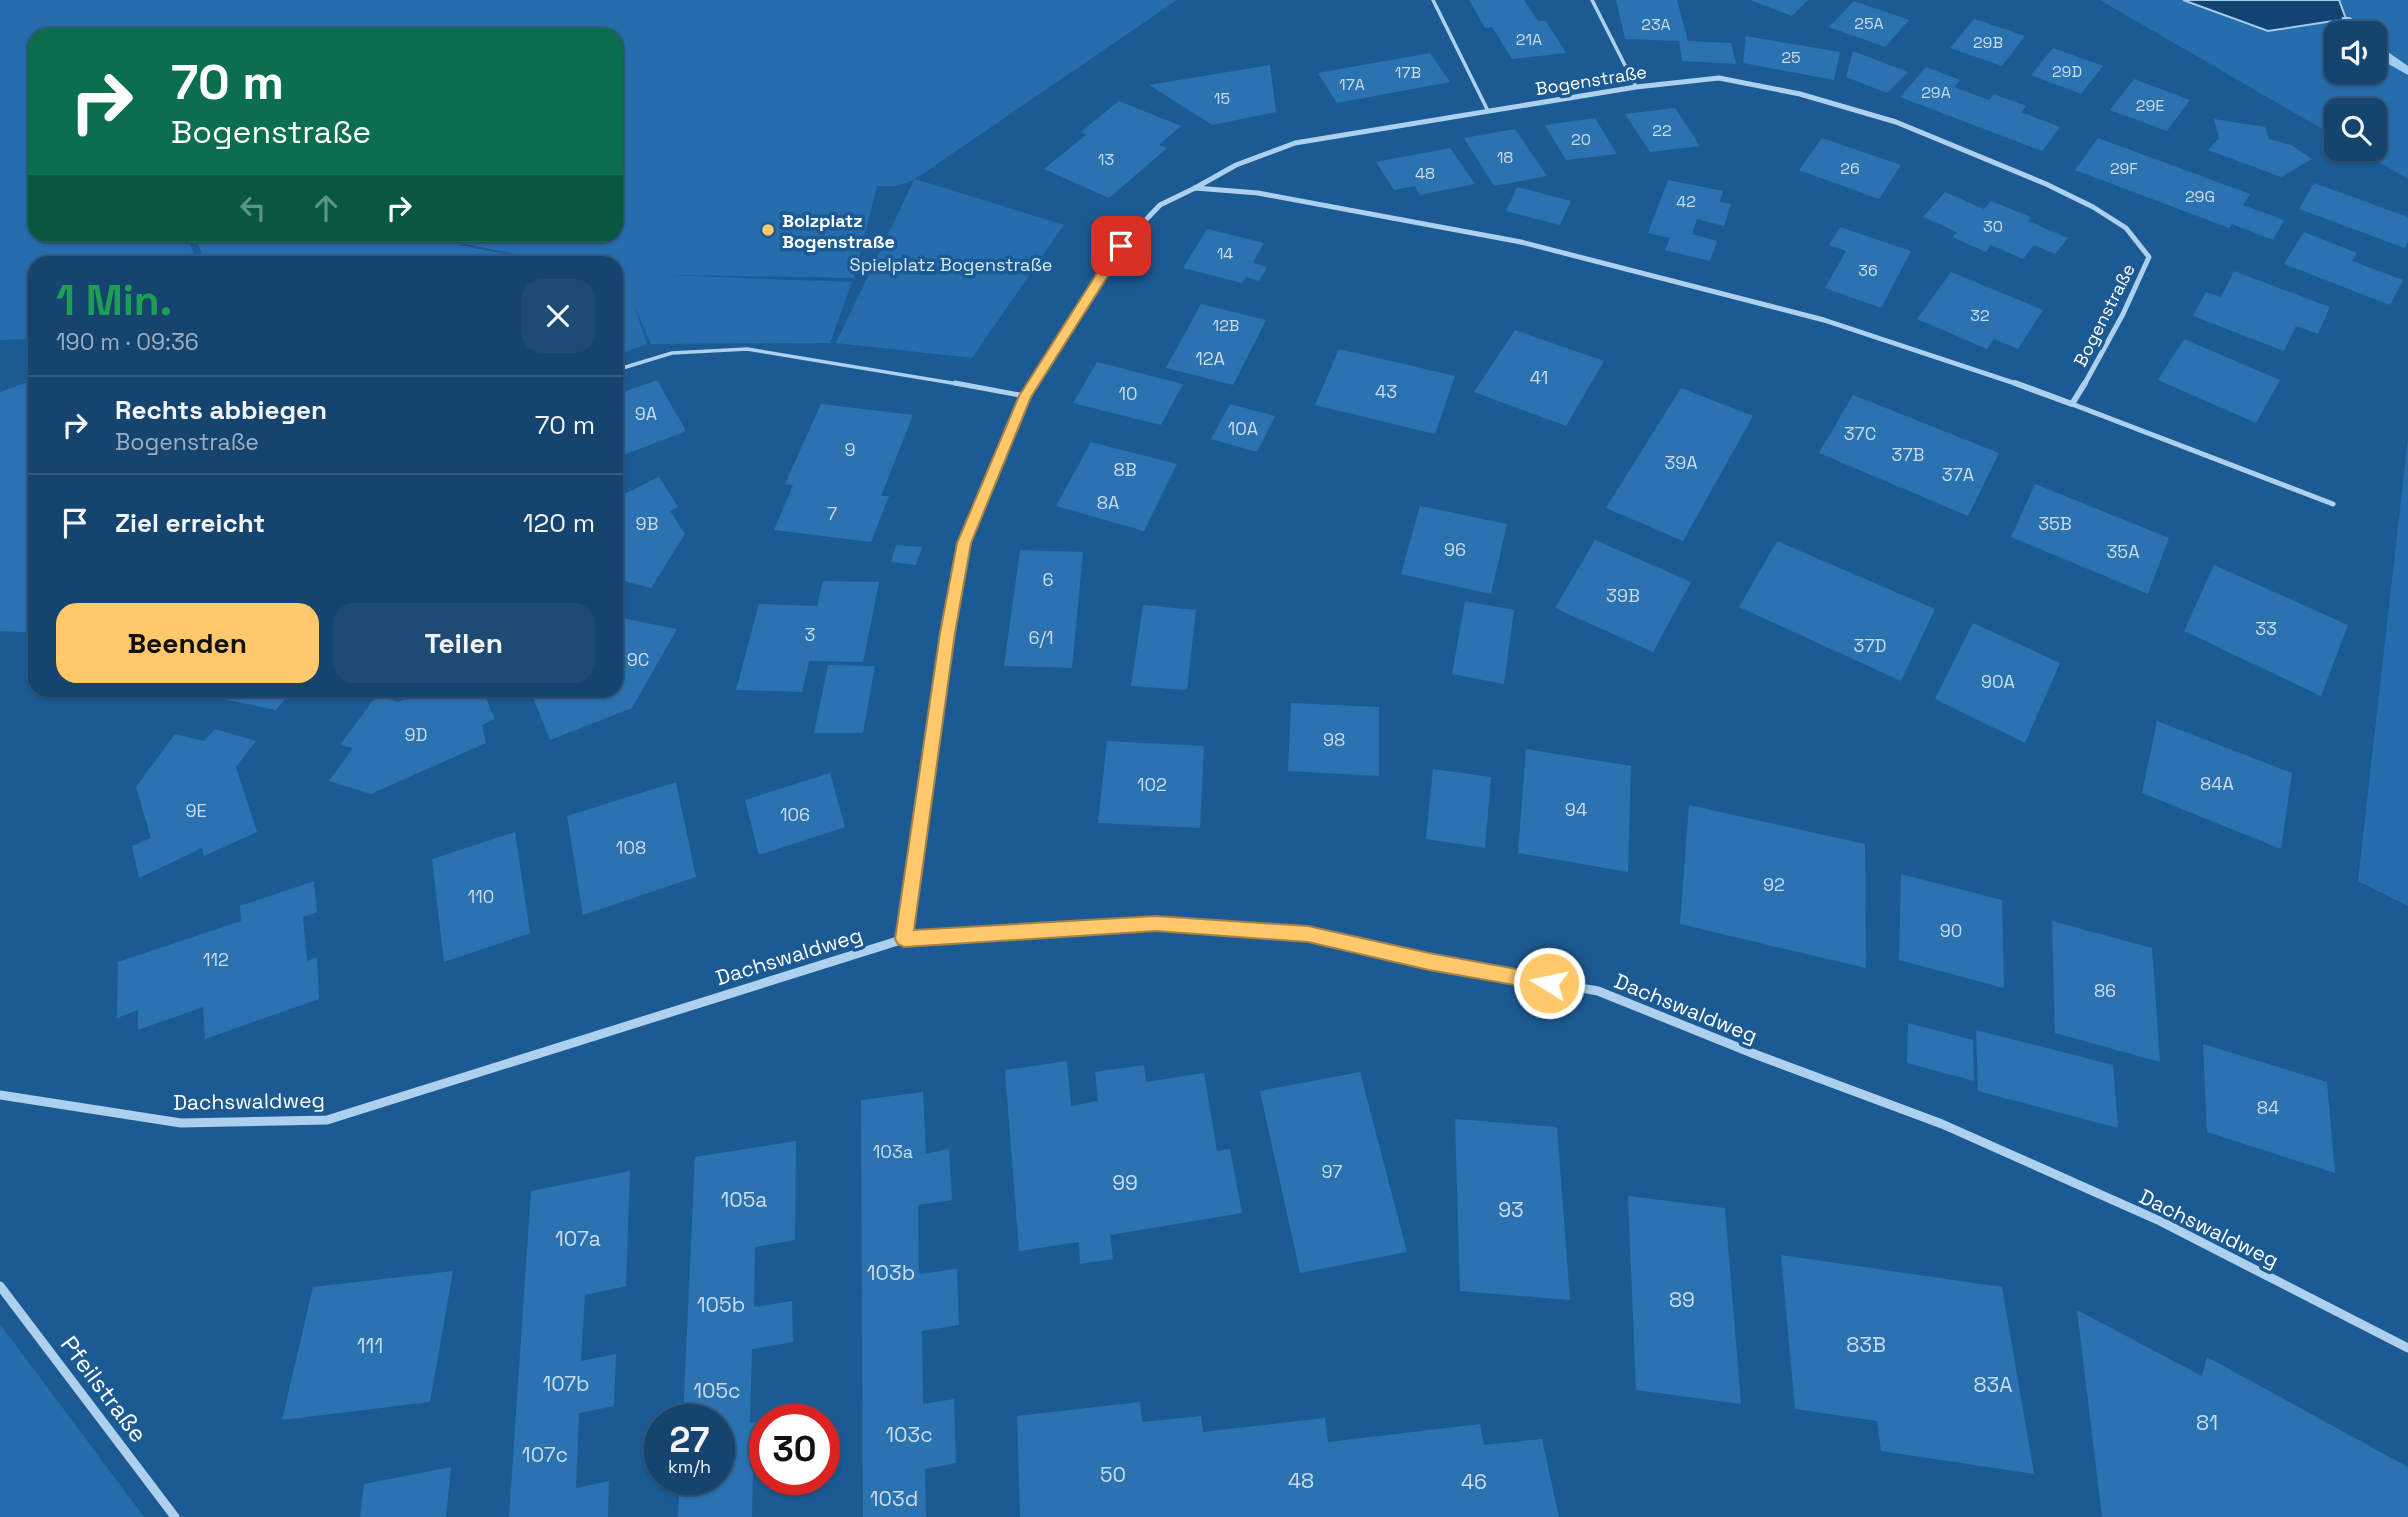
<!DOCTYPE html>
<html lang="de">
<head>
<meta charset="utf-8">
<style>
	body { margin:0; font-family:"Space Grotesk",sans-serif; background:#1e4b73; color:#f1f3f6; height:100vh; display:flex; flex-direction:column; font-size:26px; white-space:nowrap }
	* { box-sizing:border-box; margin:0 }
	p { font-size:23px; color:#9db0c2 }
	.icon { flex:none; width:38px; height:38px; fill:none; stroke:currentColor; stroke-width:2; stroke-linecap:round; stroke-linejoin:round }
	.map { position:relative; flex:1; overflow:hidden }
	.panel { position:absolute; left:28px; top:256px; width:595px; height:441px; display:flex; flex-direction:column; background:#15446e; border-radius:21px; box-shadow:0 2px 5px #0004,0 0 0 2px #345c81 }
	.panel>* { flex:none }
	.guide { position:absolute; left:28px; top:28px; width:595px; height:214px; border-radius:21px; box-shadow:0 2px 5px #0004,0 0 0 2px #345c81; background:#0b6e4f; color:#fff; overflow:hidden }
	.buttons { position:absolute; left:2324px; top:21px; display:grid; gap:14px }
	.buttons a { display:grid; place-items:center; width:63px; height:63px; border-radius:14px; background:#15446e; box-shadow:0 2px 5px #0004,0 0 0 2px #345c81; font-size:35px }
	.speed { position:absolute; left:644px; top:1404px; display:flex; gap:14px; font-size:35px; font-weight:700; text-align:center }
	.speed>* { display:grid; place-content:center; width:91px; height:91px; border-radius:50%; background:#15446e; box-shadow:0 2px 5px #0004,0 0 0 2px #345c81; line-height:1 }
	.speed small { font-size:18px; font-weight:400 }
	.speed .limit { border:10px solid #d22; background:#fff; color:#111 }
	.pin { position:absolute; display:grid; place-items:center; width:60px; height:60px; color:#fff; margin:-30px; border-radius:14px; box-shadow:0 4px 10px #0006 }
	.me { position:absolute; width:77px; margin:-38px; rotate:280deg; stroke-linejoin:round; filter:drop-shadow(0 0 5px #0008) }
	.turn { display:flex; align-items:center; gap:24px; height:147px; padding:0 28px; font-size:32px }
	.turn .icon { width:91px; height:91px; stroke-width:2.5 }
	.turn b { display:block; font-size:49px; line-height:60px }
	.lanes { display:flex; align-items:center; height:66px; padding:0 28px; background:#0003; justify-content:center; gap:35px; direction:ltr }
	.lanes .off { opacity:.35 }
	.round { display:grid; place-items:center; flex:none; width:74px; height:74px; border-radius:21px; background:#1e4b73 }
	.summary { display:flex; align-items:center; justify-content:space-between; height:119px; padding:0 28px }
	h1 { font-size:42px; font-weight:700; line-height:52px; color:#1e9e55 }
	.primary-button { display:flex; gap:14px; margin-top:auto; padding:14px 28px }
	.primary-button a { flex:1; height:80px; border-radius:21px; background:#ffc86b; color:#111; font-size:28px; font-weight:700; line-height:80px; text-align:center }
	.primary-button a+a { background:#1e4b73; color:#f1f3f6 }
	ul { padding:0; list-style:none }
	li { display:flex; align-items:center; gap:21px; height:98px; padding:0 28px; border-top:2px solid #345c81 }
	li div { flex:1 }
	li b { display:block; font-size:26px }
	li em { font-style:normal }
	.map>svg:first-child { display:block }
</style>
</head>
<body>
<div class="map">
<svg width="2408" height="1517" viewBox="0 0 2408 1517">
	<rect width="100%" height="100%" fill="#1c5a93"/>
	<!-- green -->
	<g fill="#256dac" fill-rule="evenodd">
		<polygon points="0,0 1177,0 915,179 1064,225 972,358 836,343 914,180 897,186 877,186 854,278 664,275 852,282 830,343 651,344 634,305 647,344 616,355 616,262 555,262 466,244 473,235 616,234 616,35 35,35 35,234 186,235 198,262 35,262 35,339 0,340"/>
		<path d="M 2100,0 L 2408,0 L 2408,179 L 2356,149 L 2375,149 L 2375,110 L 2336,110 L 2336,137 ZM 2336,33 L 2375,33 L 2375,72 L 2336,72 Z"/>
		<polygon points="194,235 465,235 459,245 547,262 206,262"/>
		<polygon points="2408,438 2408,906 2358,881"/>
		<polygon points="0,1324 144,1517 0,1517"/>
	</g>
	<!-- water -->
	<polygon fill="#134371" stroke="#a1ccf1" stroke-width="2" points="2183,0 2339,0 2346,19 2268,31"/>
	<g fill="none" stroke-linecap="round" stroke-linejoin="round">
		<!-- stream -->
		<g fill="#a1ccf1" fill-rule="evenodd">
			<polygon points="2342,17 2350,17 2367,33 2355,33 2342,21"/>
			<polygon points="2375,43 2408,66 2408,75 2385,62 2375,52"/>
		</g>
	</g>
	<!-- building -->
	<g fill="#2b72b1">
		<polygon points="1469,0 1524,0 1538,21 1546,21 1566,53 1512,59 1492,27 1485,28"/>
		<polygon points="1616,0 1677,0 1688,41 1731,43 1736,64 1682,61 1679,41 1625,39"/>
		<polygon points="1750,0 1808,0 1792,16"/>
		<polygon points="1854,1 1909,20 1885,47 1829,27"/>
		<polygon points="1974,19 2025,36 2002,66 1950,48"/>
		<polygon points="1746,36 1840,52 1834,80 1743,63"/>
		<polygon points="2053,48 2103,66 2081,94 2031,75"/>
		<polygon points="1853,51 1908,72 1887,93 1846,77"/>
		<polygon points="1430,53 1450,82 1337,103 1318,73"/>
		<polygon points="1270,65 1276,112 1212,125 1149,85"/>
		<polygon points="1926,67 1960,80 1954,87 1989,100 1994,94 2026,106 2021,112 2060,127 2042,151 1900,97"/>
		<polygon points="2134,79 2190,100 2167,131 2110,110"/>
		<polygon points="1119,101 1181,126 1159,145 1167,148 1109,198 1044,169 1086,135 1081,132"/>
		<polygon points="1675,108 1700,146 1650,152 1625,114"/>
		<polygon points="1595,118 1617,154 1566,160 1545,125"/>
		<polygon points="2214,119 2265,127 2269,139 2291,145 2312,159 2281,177 2208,150 2219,138"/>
		<polygon points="1515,129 1547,176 1494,186 1464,138"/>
		<polygon points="1822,138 1901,165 1879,199 1799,170"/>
		<polygon points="2098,138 2250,194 2243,205 2284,220 2273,240 2232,224 2229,228 2075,170"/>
		<polygon points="1450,148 1475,184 1420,195 1415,186 1394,190 1376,162"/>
		<polygon points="1668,180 1723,191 1720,202 1731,204 1724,226 1697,219 1692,234 1717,241 1710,261 1665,250 1670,238 1648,233"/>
		<polygon points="2314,183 2408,217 2408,241 2405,248 2299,209"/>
		<polygon points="1517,187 1571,201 1560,225 1506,211"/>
		<polygon points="1945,192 1984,209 1991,201 2031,217 2028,221 2068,238 2055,254 2034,245 2023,259 1991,245 1986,252 1952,237 1957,232 1923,217"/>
		<polygon points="1840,227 1911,251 1881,308 1825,288 1846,251 1829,245"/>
		<polygon points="1207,229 1264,243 1253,263 1267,267 1259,281 1246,277 1242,283 1183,268"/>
		<polygon points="2304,232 2357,253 2352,261 2403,280 2390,305 2284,264"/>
		<polygon points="2234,271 2330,307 2318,334 2296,326 2284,351 2193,316 2206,292 2221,297"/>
		<polygon points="1951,272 2043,310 2018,349 1994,339 1987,349 1917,319"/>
		<polygon points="1201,304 1266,320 1233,385 1166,368"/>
		<polygon points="1515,330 1604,361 1566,426 1474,392"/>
		<polygon points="2184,339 2280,380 2256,423 2158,380"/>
		<polygon points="1339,349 1455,376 1435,434 1315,405"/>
		<polygon points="1097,362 1183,384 1161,425 1073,403"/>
		<polygon points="34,380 35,385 35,633 0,631 0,392"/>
		<polygon points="657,380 686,431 616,458 616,395"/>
		<polygon points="1681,388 1753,416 1683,541 1606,508"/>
		<polygon points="1853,395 1999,453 1968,516 1819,453"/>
		<polygon points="821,404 913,415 881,496 889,496 871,542 774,530 793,485 785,484"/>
		<polygon points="1230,404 1275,416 1257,452 1211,439"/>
		<polygon points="1091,442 1177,464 1144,531 1056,506"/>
		<polygon points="659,477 678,507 670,511 685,534 651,588 616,579 616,498"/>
		<polygon points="2035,484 2169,538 2148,594 2011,537"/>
		<polygon points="1420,506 1507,524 1491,594 1401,574"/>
		<polygon points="1595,540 1691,582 1653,652 1555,608"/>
		<polygon points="1777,541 1935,609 1901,681 1739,607"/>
		<polygon points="896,545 922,547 916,565 891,562"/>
		<polygon points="1020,550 1083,552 1072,668 1004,666"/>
		<polygon points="2214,565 2348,625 2321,696 2184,631"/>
		<polygon points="823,581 879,582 863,662 809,661 802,692 736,690 759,604 817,606"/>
		<polygon points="1465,601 1514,610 1504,684 1452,674"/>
		<polygon points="1143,605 1196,610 1187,690 1131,686"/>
		<polygon points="616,617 677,629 632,708 550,740 530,690 616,690"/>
		<polygon points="1973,623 2060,663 2025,743 1935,699"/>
		<polygon points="828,665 875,666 863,733 814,733"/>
		<polygon points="191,690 292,690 276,710 189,692"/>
		<polygon points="427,690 482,690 495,719 482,725 486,743 371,794 329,781 353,748 340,745 377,695 398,702"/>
		<polygon points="1291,703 1379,707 1379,776 1288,771"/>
		<polygon points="2157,721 2292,773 2281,849 2142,793"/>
		<polygon points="215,729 256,741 236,767 257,832 204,856 202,848 139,878 132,846 151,838 136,787 175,734 204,741"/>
		<polygon points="1107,741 1204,746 1200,828 1098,823"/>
		<polygon points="1526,749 1631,766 1628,872 1518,853"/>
		<polygon points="1433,769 1491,777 1485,848 1426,839"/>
		<polygon points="830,773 845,827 759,855 745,800"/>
		<polygon points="676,782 696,877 583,915 567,816"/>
		<polygon points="1689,805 1865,844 1866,968 1680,924"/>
		<polygon points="515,832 530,933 444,962 432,859"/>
		<polygon points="1901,874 2002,900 2004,988 1899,960"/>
		<polygon points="314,881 317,912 303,917 307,961 317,957 319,999 205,1039 203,1007 138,1030 138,1010 117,1018 118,962 241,921 240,906"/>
		<polygon points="2052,921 2152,948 2160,1062 2055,1033"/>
		<polygon points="1908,1023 1973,1040 1974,1081 1907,1063"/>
		<polygon points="1976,1030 2113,1065 2118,1128 1978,1091"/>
		<polygon points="2203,1044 2327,1082 2335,1173 2207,1132"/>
		<polygon points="1067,1061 1071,1106 1098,1101 1095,1072 1144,1065 1146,1082 1204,1073 1217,1151 1230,1149 1242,1213 1110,1235 1113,1259 1080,1264 1079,1242 1019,1251 1005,1070"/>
		<polygon points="1360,1072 1407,1252 1300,1273 1260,1091"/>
		<polygon points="923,1092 926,1154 949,1149 952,1200 918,1205 919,1274 957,1269 959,1325 922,1331 923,1404 954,1399 956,1463 925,1469 926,1517 863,1517 861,1100"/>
		<polygon points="1455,1119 1557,1127 1570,1300 1460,1291"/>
		<polygon points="796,1141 795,1240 755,1247 754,1307 792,1301 793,1342 752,1349 750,1423 765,1420 765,1463 753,1465 752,1517 678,1517 680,1479 719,1479 719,1419 683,1419 695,1157"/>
		<polygon points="630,1171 626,1286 585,1295 581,1361 616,1354 614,1406 579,1413 576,1488 609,1481 608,1517 509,1517 531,1191"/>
		<polygon points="1628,1196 1725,1208 1741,1404 1636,1390"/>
		<polygon points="1781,1255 2002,1287 2034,1474 1881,1451 1877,1421 1795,1409"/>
		<polygon points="453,1271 430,1402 282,1420 313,1287"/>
		<polygon points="2077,1310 2202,1376 2207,1357 2408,1467 2408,1517 2102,1517"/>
		<polygon points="1140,1402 1142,1422 1201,1416 1203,1432 1325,1418 1328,1442 1480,1424 1484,1445 1542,1439 1559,1517 1020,1517 1017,1416"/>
		<polygon points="451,1467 446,1517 360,1517 364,1484"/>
	</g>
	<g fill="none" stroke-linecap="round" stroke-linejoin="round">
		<!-- service-far1 -->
		<g stroke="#add0ef" stroke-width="3.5">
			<polyline points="1433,0 1488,111"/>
			<polyline points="1592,0 1636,87"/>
			<polyline points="616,370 672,353 747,349 964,385"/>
		</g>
		<!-- service -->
		<g stroke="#add0ef" stroke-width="5">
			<polyline points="955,383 1025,396"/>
			<polyline points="2072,404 2333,504"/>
		</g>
		<!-- minor-far2 -->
		<g stroke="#add0ef" stroke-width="5">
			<polyline points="1195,188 1258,193 1521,242 1824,320 2020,385"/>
			<polyline points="1195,188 1236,165 1295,143 1636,87 1719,78 1800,94 1896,122 2046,184 2093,207 2126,228 2149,257 2123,314 2084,385"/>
			<polyline points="1032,385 1121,246 1160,205 1195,188"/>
		</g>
		<!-- minor-far1 -->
		<g stroke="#add0ef" stroke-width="6">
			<polyline points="2015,383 2072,404 2085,383"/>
			<polyline points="912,880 947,633 964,543 1025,396 1033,383"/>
		</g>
		<!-- minor -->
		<g stroke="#add0ef" stroke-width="9">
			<polyline points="904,939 913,878"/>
			<polyline points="0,1095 181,1123 327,1120 904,939 1156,924 1308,934 1429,962 1598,991 1757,1055 1942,1124 2160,1221 2408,1348"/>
			<polyline points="0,1286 175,1517"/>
		</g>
	</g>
	<!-- route -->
	<polygon fill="#ffc86b" stroke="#a68246" stroke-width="2" points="1121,242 1127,246 1031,397 971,543 955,633 914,930 1156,916 1308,926 1429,953 1549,975 1556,977 1558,983 1556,989 1549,991 1429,970 1308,942 1156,931 904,947 898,944 895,939 940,633 957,543 1019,396 1116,243"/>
	<!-- markers -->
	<circle fill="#ffc86b" stroke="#1c5a93" stroke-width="2.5" cx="768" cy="230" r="7"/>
	<g text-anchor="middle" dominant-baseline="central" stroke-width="7" stroke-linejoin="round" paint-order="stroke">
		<!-- far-number labels -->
		<g font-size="16" fill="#cadcec">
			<text x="1869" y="23">25A</text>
			<text x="1656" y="24">23A</text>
			<text x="1529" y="39">21A</text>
			<text x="1988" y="42">29B</text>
			<text x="1791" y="57">25</text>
			<text x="2067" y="71">29D</text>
			<text x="1408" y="72">17B</text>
			<text x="1352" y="84">17A</text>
			<text x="1936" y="92">29A</text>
			<text x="1222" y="98">15</text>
			<text x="2150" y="105">29E</text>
			<text x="1662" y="130">22</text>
			<text x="1581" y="139">20</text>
			<text x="1505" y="157">18</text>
			<text x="1106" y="159">13</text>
			<text x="1850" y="168">26</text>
			<text x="2124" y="168">29F</text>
			<text x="1425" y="173">48</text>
			<text x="2200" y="196">29G</text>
			<text x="1686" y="201">42</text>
			<text x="1993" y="226">30</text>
			<text x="1225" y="253">14</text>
			<text x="1868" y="270">36</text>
			<text x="1980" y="315">32</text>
			<text x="1226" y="325">12B</text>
		</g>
		<!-- far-street labels -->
		<g font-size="18" fill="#fff" stroke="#1c5a93">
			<text transform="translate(1591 80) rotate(-9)">Bogenstraße</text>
			<text transform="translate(2104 315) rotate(-63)">Bogenstraße</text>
		</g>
		<!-- far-poi labels -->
		<g font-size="18" font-weight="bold" fill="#fff" stroke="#1c5a93" text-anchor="start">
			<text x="782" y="220">Bolzplatz<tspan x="782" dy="21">Bogenstraße</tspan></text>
		</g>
		<!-- far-park labels -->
		<g font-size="18" fill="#d4e8fa" stroke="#1c5a93">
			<text x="951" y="264">Spielplatz Bogenstraße</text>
		</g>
		<!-- number labels -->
		<g font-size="18" fill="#cadcec">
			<text x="1210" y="358">12A</text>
			<text x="1539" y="377">41</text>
			<text x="1386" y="391">43</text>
			<text x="1128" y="393">10</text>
			<text x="646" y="413">9A</text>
			<text x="1243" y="428">10A</text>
			<text x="1860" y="433">37C</text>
			<text x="850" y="449">9</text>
			<text x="1908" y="454">37B</text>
			<text x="1681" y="462">39A</text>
			<text x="1125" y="469">8B</text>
			<text x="1958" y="474">37A</text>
			<text x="1108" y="502">8A</text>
			<text x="832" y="513">7</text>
			<text x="647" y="523">9B</text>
			<text x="2055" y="523">35B</text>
			<text x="1455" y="549">96</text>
			<text x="2123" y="551">35A</text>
			<text x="1048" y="579">6</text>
			<text x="1623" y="595">39B</text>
			<text x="2266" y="628">33</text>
			<text x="810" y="634">3</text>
			<text x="1041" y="637">6/1</text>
			<text x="1870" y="645">37D</text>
			<text x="638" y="659">9C</text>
			<text x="1998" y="681">90A</text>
			<text x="416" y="734">9D</text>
			<text x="1334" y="739">98</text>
			<text x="2217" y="783">84A</text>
			<text x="1152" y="784">102</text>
			<text x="1576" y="809">94</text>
			<text x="196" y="810">9E</text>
			<text x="795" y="814">106</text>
			<text x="631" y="847">108</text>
			<text x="1774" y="884">92</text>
			<text x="481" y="896">110</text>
			<text x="1951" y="930">90</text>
			<text x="216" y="959">112</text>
			<text x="2105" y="990">86</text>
			<text x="2268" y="1107">84</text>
			<text x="893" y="1151">103a</text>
			<text x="1332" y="1171">97</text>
		</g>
		<!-- street labels -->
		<g font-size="21" fill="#fff" stroke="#1c5a93">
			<text transform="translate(789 956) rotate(-17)">Dachswaldweg</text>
			<text transform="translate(1686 1008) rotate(22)">Dachswaldweg</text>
			<text transform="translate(249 1101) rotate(-1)">Dachswaldweg</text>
			<text transform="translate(2209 1228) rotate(26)">Dachswaldweg</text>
		</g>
		<!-- near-number labels -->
		<g font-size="21" fill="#cadcec">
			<text x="1125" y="1182">99</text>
			<text x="744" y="1199">105a</text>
			<text x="1511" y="1209">93</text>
			<text x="578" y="1238">107a</text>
			<text x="891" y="1272">103b</text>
			<text x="1682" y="1299">89</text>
			<text x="721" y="1304">105b</text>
			<text x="1866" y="1344">83B</text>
			<text x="370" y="1345">111</text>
			<text x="566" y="1383">107b</text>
			<text x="1993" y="1384">83A</text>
			<text x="717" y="1390">105c</text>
			<text x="2207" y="1422">81</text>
			<text x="909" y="1434">103c</text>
			<text x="545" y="1454">107c</text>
			<text x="1113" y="1474">50</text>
			<text x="1301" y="1480">48</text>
			<text x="1474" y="1481">46</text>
			<text x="894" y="1498">103d</text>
		</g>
		<!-- near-street labels -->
		<g font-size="24" fill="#fff" stroke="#1c5a93">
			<text transform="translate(104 1389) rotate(53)">Pfeilstraße</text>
		</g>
	</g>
</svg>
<div class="buttons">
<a><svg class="icon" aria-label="sound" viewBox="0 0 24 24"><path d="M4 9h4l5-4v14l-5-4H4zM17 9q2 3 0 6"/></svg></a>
<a><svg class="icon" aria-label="search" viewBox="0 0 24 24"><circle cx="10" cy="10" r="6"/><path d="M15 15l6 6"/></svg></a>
</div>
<div class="speed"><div>27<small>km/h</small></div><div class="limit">30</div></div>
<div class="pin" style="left:1121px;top:246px;background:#d93025"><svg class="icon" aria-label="arrive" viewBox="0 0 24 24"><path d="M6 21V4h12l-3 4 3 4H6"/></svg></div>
<svg class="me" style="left:1549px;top:983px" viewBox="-20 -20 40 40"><circle r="17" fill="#ffc86b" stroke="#fff" stroke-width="3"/><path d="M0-11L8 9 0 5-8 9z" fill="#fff"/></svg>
<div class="guide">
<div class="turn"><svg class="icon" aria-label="right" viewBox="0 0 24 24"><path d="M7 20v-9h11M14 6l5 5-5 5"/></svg><div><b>70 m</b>Bogenstraße</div></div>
<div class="lanes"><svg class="icon off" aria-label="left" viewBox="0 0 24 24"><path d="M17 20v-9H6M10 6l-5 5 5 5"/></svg><svg class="icon off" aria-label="ahead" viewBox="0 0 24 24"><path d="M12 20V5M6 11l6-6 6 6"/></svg><svg class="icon" aria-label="right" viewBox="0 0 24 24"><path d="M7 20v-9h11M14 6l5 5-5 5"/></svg></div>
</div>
<section class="panel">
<div class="summary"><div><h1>1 Min.</h1><p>190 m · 09:36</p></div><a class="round"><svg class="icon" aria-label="close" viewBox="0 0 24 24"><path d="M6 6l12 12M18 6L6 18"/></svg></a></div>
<ul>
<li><svg class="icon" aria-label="right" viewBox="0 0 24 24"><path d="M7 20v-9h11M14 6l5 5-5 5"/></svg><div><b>Rechts abbiegen</b><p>Bogenstraße</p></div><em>70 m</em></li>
<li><svg class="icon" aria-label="arrive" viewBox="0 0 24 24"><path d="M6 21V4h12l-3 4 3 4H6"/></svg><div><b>Ziel erreicht</b></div><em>120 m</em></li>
</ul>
<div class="primary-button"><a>Beenden</a><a>Teilen</a></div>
</section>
</div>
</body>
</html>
